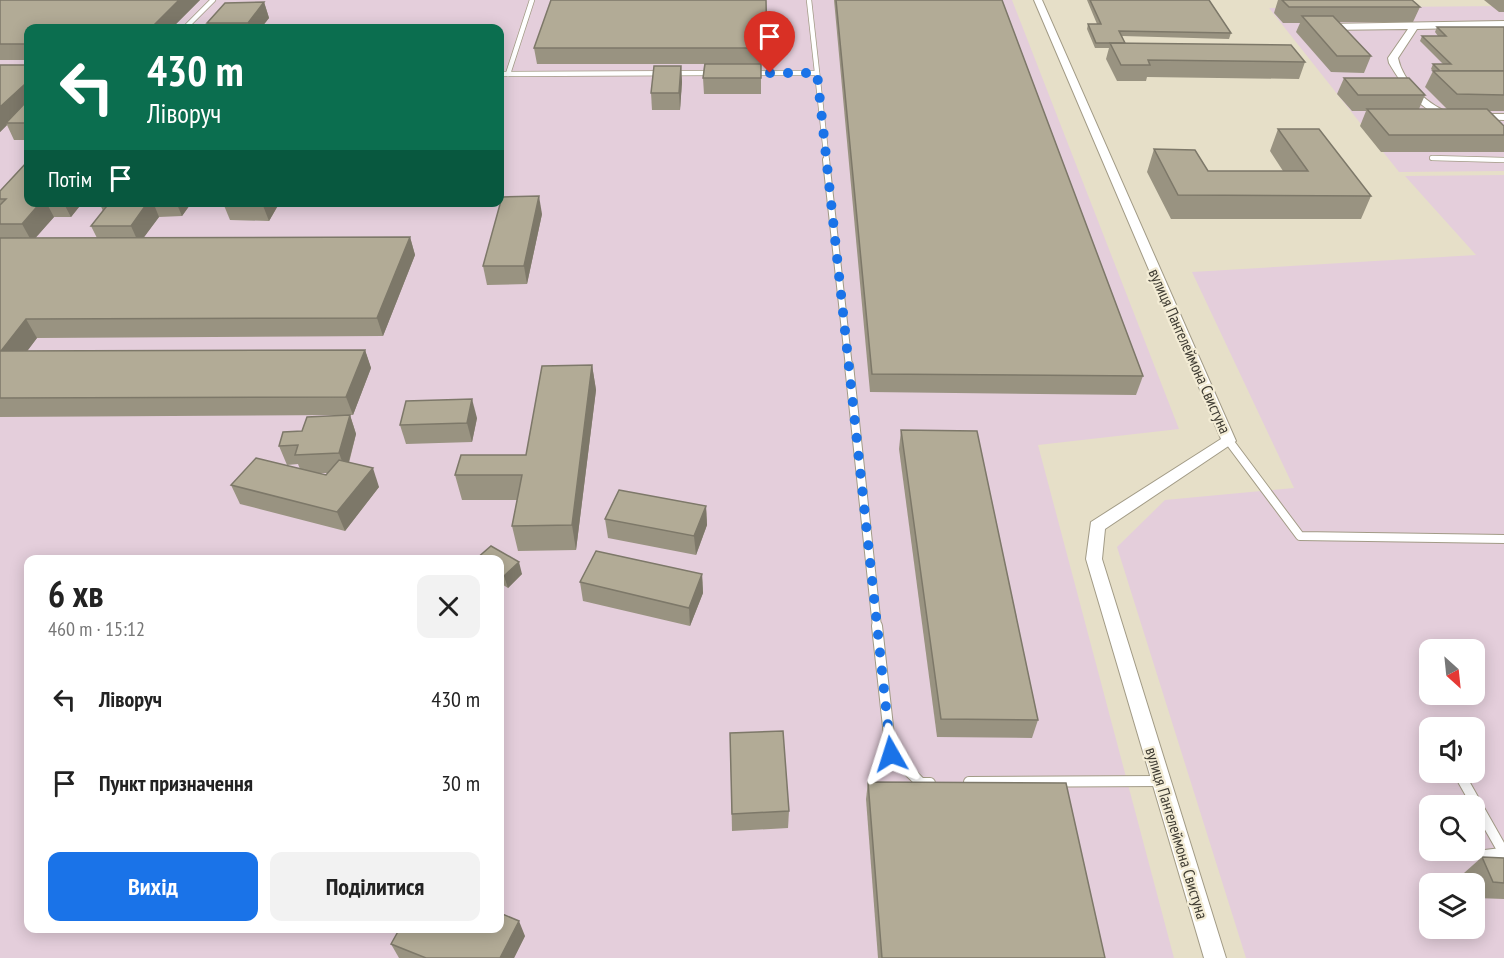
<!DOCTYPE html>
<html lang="uk">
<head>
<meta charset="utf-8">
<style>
	body { margin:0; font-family:"PT Sans Narrow",sans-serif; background:#f2f2f2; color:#222; height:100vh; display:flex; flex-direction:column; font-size:22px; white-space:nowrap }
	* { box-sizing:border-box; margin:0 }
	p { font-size:20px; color:#767676 }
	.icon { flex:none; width:33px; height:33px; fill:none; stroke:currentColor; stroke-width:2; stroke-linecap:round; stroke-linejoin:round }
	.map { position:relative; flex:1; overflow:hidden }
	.drawer { position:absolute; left:24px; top:555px; width:480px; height:378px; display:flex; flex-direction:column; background:#fff; border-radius:12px; box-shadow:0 3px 15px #0003 }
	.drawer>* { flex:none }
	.banner { position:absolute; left:24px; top:24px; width:480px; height:183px; border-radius:12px; box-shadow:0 3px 15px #0003; background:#0b6e4f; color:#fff; overflow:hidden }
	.needle { width:39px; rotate:153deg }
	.tools { position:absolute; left:1419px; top:639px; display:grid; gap:12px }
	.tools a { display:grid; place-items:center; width:66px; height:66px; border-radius:12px; background:#fff; box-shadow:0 3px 15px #0003; font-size:30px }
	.pin { position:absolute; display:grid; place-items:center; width:51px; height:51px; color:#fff; margin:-62px -26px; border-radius:50% 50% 50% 0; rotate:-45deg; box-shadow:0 0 6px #0007 }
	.pin .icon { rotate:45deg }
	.me { position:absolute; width:66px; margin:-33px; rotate:354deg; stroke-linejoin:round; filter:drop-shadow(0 0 4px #0008) }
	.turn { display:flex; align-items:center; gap:21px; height:126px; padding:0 24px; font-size:27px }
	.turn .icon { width:78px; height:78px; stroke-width:2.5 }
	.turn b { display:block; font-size:42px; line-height:51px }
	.then { display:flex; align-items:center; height:57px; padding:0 24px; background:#0003; gap:12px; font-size:22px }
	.round { display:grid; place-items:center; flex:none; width:63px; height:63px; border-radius:12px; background:#f2f2f2 }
	.overview { display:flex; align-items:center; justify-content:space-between; height:102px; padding:0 24px }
	h1 { font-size:36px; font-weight:600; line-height:45px }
	.cta { display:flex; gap:12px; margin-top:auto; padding:12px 24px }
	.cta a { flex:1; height:69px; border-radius:12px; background:#1a73e8; color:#fff; font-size:24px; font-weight:600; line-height:69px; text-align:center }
	.cta a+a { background:#f2f2f2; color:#222 }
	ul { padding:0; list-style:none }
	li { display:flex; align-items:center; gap:18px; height:84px; padding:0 24px }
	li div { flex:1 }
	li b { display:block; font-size:22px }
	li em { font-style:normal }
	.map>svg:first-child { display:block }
</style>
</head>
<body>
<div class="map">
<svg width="1504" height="958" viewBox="0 0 1504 958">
	<rect width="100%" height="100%" fill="#e6dfc8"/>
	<!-- industrial -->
	<g fill="#e4cedb" fill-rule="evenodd">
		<path d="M 0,0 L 1012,0 L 1179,429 L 1038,445 L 1174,958 L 0,958 ZM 28,28 L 500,28 L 500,202 L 28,202 ZM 28,560 L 500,560 L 500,928 L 28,928 Z"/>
		<polygon points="1504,6 1504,171 1399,172 1269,8"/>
		<path d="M 1504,175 L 1504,958 L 1246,958 L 1117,547 L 1165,500 L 1294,488 L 1192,272 L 1476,255 L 1405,176 ZM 1430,650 L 1474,650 L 1474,694 L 1430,694 ZM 1430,728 L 1474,728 L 1474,772 L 1430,772 ZM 1430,806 L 1474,806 L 1474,850 L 1430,850 ZM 1430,884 L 1474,884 L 1474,928 L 1430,928 Z"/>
	</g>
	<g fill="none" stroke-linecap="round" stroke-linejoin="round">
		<!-- service-far3 casing -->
		<g stroke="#a29b86" stroke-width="6">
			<g id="service-far3">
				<polyline points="809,0 827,162"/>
				<polyline points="185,28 213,0"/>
				<polyline points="753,73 817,73"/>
				<polyline points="500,74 714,73"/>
				<polyline points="508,74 532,0"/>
				<polyline points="1432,158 1504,160"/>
			</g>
		</g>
		<!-- service-far2 casing -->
		<g stroke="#a29b86" stroke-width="8">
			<polyline id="service-far2" points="826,160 849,367"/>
		</g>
		<!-- service-far1 casing -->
		<g stroke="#a29b86" stroke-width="10">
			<g id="service-far1">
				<polyline points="849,365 877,627"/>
				<polyline points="1229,441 1300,536 1504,539"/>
			</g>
		</g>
		<!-- service casing -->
		<g stroke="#a29b86" stroke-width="12">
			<g id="service">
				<polyline points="877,626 891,754 921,783 930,783"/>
				<polyline points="1461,777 1504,853"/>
				<polyline points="969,782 1161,781"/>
				<polyline points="1489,865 1485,855 1502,853"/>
			</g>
		</g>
		<!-- minor casing -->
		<g stroke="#a29b86" stroke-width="2">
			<g id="minor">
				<polygon points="1034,0 1042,0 1236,441 1105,529 1102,559 1226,958 1204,958 1086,559 1091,522 1221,439"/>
				<path d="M 1504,21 L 1504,27 L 1417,29 L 1398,58 C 1403,83 1430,107 1453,114 L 1454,116 L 1449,119 C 1420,111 1404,88 1389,63 L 1388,58 L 1408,29 L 1324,30 L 1320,27 L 1324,24 Z"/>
				<polygon points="1476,114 1504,114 1504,120 1472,119 1471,117"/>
			</g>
		</g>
		<!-- service-far3 -->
		<use href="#service-far3" stroke="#fff" stroke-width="4.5"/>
		<!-- service-far2 -->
		<use href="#service-far2" stroke="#fff" stroke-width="6"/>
		<!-- service-far1 -->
		<use href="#service-far1" stroke="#fff" stroke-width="8"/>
		<!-- service -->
		<use href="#service" stroke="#fff" stroke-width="10"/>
		<!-- minor -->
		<use href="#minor" fill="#fff" fill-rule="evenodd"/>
	</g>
	<!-- wall -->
	<g fill="#999381" fill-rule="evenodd">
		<polygon points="0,0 200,0 172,28 28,28 28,60 0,60"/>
		<polygon points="766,0 766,64 761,64 761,94 704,94 703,78 704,64 537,64 534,48"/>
		<polygon points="834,0 1002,0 1143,376 1136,395 870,392"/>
		<polygon points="1087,0 1209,0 1231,33 1229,39 1122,36 1125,43 1305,62 1299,79 1147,77 1146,81 1117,81 1106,59 1109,48 1095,48 1087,29 1088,24 1097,24"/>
		<polygon points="1278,0 1412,0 1420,7 1413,22 1339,22 1371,56 1364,73 1331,72 1296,32 1300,23 1283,23 1274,13"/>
		<polygon points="1484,0 1504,0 1504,12 1499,12"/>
		<polygon points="264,2 269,18 261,28 209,28 207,23"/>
		<polygon points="1437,27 1504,27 1504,111 1489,111 1504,126 1504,152 1381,152 1360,126 1366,111 1352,111 1337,94 1344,78 1425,95 1419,109 1447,109 1425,87 1433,71 1431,69 1433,64 1443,64 1420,41 1422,36 1438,36 1435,32"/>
		<polygon points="0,65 28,65 28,140 14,140 7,125 0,132"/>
		<polygon points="681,66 682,82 680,110 652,110 651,93"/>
		<polygon points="1278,129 1371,196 1361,219 1171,219 1147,172 1154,149 1208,171 1283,171 1270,151"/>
		<path d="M 0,191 L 28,202 L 83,202 L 71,217 L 54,217 L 35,238 L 97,238 L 91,226 L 103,211 L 99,202 L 192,202 L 182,216 L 159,217 L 143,238 L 410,237 L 415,255 L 383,336 L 37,338 L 27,351 L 365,350 L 371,368 L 353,415 L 350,415 L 356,434 L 349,463 L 379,487 L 345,531 L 240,504 L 231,485 L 300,469 L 298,464 L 287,465 L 279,446 L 302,431 L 338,415 L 0,417 ZM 318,473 L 329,473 L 326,475 Z"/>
		<polygon points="280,202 269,221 230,220 223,203"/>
		<polygon points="542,214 527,284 487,285 483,266"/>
		<polygon points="592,365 596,390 576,550 518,551 512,526 517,500 462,500 455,475 526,455"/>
		<polygon points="477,418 472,442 406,444 400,425"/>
		<polygon points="901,430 1038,720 1032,738 937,737 899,449"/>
		<polygon points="706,506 707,525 696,555 608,538 605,519"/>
		<polygon points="500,560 522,574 508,588 500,583"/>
		<polygon points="702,574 703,593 690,626 583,601 580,582"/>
		<polygon points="730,733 789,811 788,828 732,831"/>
		<polygon points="868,782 1105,958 878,958 866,799"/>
		<polygon points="1482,857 1504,858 1504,899 1476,898 1474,896 1474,884 1469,884 1464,873"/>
		<polygon points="525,936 514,958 399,958 391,944"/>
	</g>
	<!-- shaded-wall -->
	<g fill="#7d7869">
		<polygon points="179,0 200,0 172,28 151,28"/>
		<polygon points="264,2 269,18 261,28 250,28 248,23"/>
		<polygon points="681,66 682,82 680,110 679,93"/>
		<polygon points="24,85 28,94 28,105 6,123 7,125 0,132 0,107"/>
		<polygon points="539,196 542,214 527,284 524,266"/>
		<polygon points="41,202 46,202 54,217 32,242 22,224"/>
		<polygon points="63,202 83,202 71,217"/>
		<polygon points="148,202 153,202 159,217 139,244 131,226"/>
		<polygon points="176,202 192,202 182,216"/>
		<polygon points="263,202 280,202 269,221 262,203"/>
		<polygon points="410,237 415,255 383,336 377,318"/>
		<polygon points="26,319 37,338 13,370 1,351"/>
		<polygon points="365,350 371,368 353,415 346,397"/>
		<polygon points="592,365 596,390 576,550 572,525"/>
		<polygon points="472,399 477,418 472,442 467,423"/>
		<polygon points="350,415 356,434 346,472 339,453"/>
		<polygon points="373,468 379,487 345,531 337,512"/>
		<polygon points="706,506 707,525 696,555 694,536"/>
		<polygon points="519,562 522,574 508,588 504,576"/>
		<polygon points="702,574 703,593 690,626 689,608"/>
		<polygon points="519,921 525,936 514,958 500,958"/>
	</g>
	<!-- building -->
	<g fill="#b2ab96" stroke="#7d7869" stroke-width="1.5">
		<polygon points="0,0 179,0 151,28 28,28 28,44 0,44"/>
		<polygon points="551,0 766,0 767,48 534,48"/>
		<polygon points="836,0 1002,0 1143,376 872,374"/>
		<polygon points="1090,0 1209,0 1231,33 1119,31 1125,43 1096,43 1088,24 1101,24"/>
		<polygon points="1282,0 1412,0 1420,7 1289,7"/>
		<polygon points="264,2 248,23 207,23 225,3"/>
		<polygon points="1302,16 1333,16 1371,56 1337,56"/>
		<polygon points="1437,27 1504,27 1504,71 1440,71 1433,64 1451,64 1422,36 1446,36"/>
		<polygon points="1110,43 1291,45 1305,62 1148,60 1150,65 1121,65"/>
		<polygon points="705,64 761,64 761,78 703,78"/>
		<polygon points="0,65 28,65 28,85 24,85 0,107"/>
		<polygon points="654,66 681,66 679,93 651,93"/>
		<polygon points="1433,71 1504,71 1504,95 1457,94"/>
		<polygon points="1344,78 1409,78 1425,95 1358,95"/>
		<polygon points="28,100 28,123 6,123"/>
		<polygon points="1367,109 1487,109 1504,126 1504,135 1389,135"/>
		<polygon points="1278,129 1319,129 1371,196 1178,195 1154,149 1195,150 1208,171 1308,171"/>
		<polygon points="28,161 28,202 41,202 22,224 0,224 0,205 6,199 0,199 0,191"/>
		<polygon points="539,196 524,266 483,266 502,197"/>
		<polygon points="110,202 148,202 131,226 91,226"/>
		<polygon points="410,237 377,318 26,319 1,351 365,350 346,397 0,398 0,238"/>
		<polygon points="592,365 572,525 512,526 522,475 455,475 461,455 526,455 542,366"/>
		<polygon points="472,399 467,423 400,425 406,401"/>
		<polygon points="350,415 339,453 295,455 298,445 279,446 283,432 302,431 307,417"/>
		<polygon points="901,430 977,431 1038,720 941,719"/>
		<polygon points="256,458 326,475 339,460 373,468 337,512 231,485"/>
		<polygon points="619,490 706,506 694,536 605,519"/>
		<polygon points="491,546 519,562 504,576 500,573 500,560 476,559"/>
		<polygon points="596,551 702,574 689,608 580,582"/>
		<polygon points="783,731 789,811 732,814 730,733"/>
		<polygon points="868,782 1066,783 1105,958 882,958"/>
		<polygon points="1482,857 1504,858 1504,883 1493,882"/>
		<polygon points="500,913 519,921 500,958 426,958 391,944 400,928 500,928"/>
	</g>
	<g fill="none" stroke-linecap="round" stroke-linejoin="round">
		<!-- route -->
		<polyline stroke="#1a73e8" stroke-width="10" stroke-dasharray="0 18" points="770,73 817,73 891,754"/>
	</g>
	<g text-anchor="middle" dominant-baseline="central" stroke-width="4.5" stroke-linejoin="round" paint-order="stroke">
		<!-- street labels -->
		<g font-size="16" fill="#3f3c33" stroke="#f3ecd5">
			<text transform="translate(1190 351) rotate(66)">вулиця Пантелеймона Свистуна</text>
			<text transform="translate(1177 833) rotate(73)">вулиця Пантелеймона Свистуна</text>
		</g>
	</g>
</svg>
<div class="tools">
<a><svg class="needle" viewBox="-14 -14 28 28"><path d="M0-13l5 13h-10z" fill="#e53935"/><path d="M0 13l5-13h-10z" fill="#767676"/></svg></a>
<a><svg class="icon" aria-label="sound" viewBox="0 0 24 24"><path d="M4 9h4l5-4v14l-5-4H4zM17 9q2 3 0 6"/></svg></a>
<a><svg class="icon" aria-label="search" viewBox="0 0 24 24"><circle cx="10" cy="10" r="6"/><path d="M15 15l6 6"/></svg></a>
<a><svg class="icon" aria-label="layers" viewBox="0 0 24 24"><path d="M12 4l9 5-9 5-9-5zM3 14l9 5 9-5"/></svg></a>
</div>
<div class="pin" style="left:770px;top:73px;background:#d93025"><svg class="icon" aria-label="arrive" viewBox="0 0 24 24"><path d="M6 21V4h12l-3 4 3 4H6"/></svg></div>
<svg class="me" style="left:891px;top:754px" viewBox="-20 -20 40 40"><path d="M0-17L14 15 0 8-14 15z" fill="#1a73e8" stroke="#fff" stroke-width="4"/></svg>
<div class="banner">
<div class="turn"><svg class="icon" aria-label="left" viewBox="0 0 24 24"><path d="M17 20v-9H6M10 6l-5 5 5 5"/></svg><div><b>430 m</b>Ліворуч</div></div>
<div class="then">Потім<svg class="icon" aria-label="arrive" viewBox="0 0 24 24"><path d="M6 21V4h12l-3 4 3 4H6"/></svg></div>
</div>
<section class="drawer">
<div class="overview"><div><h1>6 хв</h1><p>460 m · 15:12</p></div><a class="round"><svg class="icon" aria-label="close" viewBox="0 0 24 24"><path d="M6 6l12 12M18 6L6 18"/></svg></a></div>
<ul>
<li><svg class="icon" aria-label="left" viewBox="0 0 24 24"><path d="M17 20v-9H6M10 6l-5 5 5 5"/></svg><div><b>Ліворуч</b></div><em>430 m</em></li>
<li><svg class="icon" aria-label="arrive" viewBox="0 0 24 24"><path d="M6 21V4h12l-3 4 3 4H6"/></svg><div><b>Пункт призначення</b></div><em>30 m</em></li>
</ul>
<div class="cta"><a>Вихід</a><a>Поділитися</a></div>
</section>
</div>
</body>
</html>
